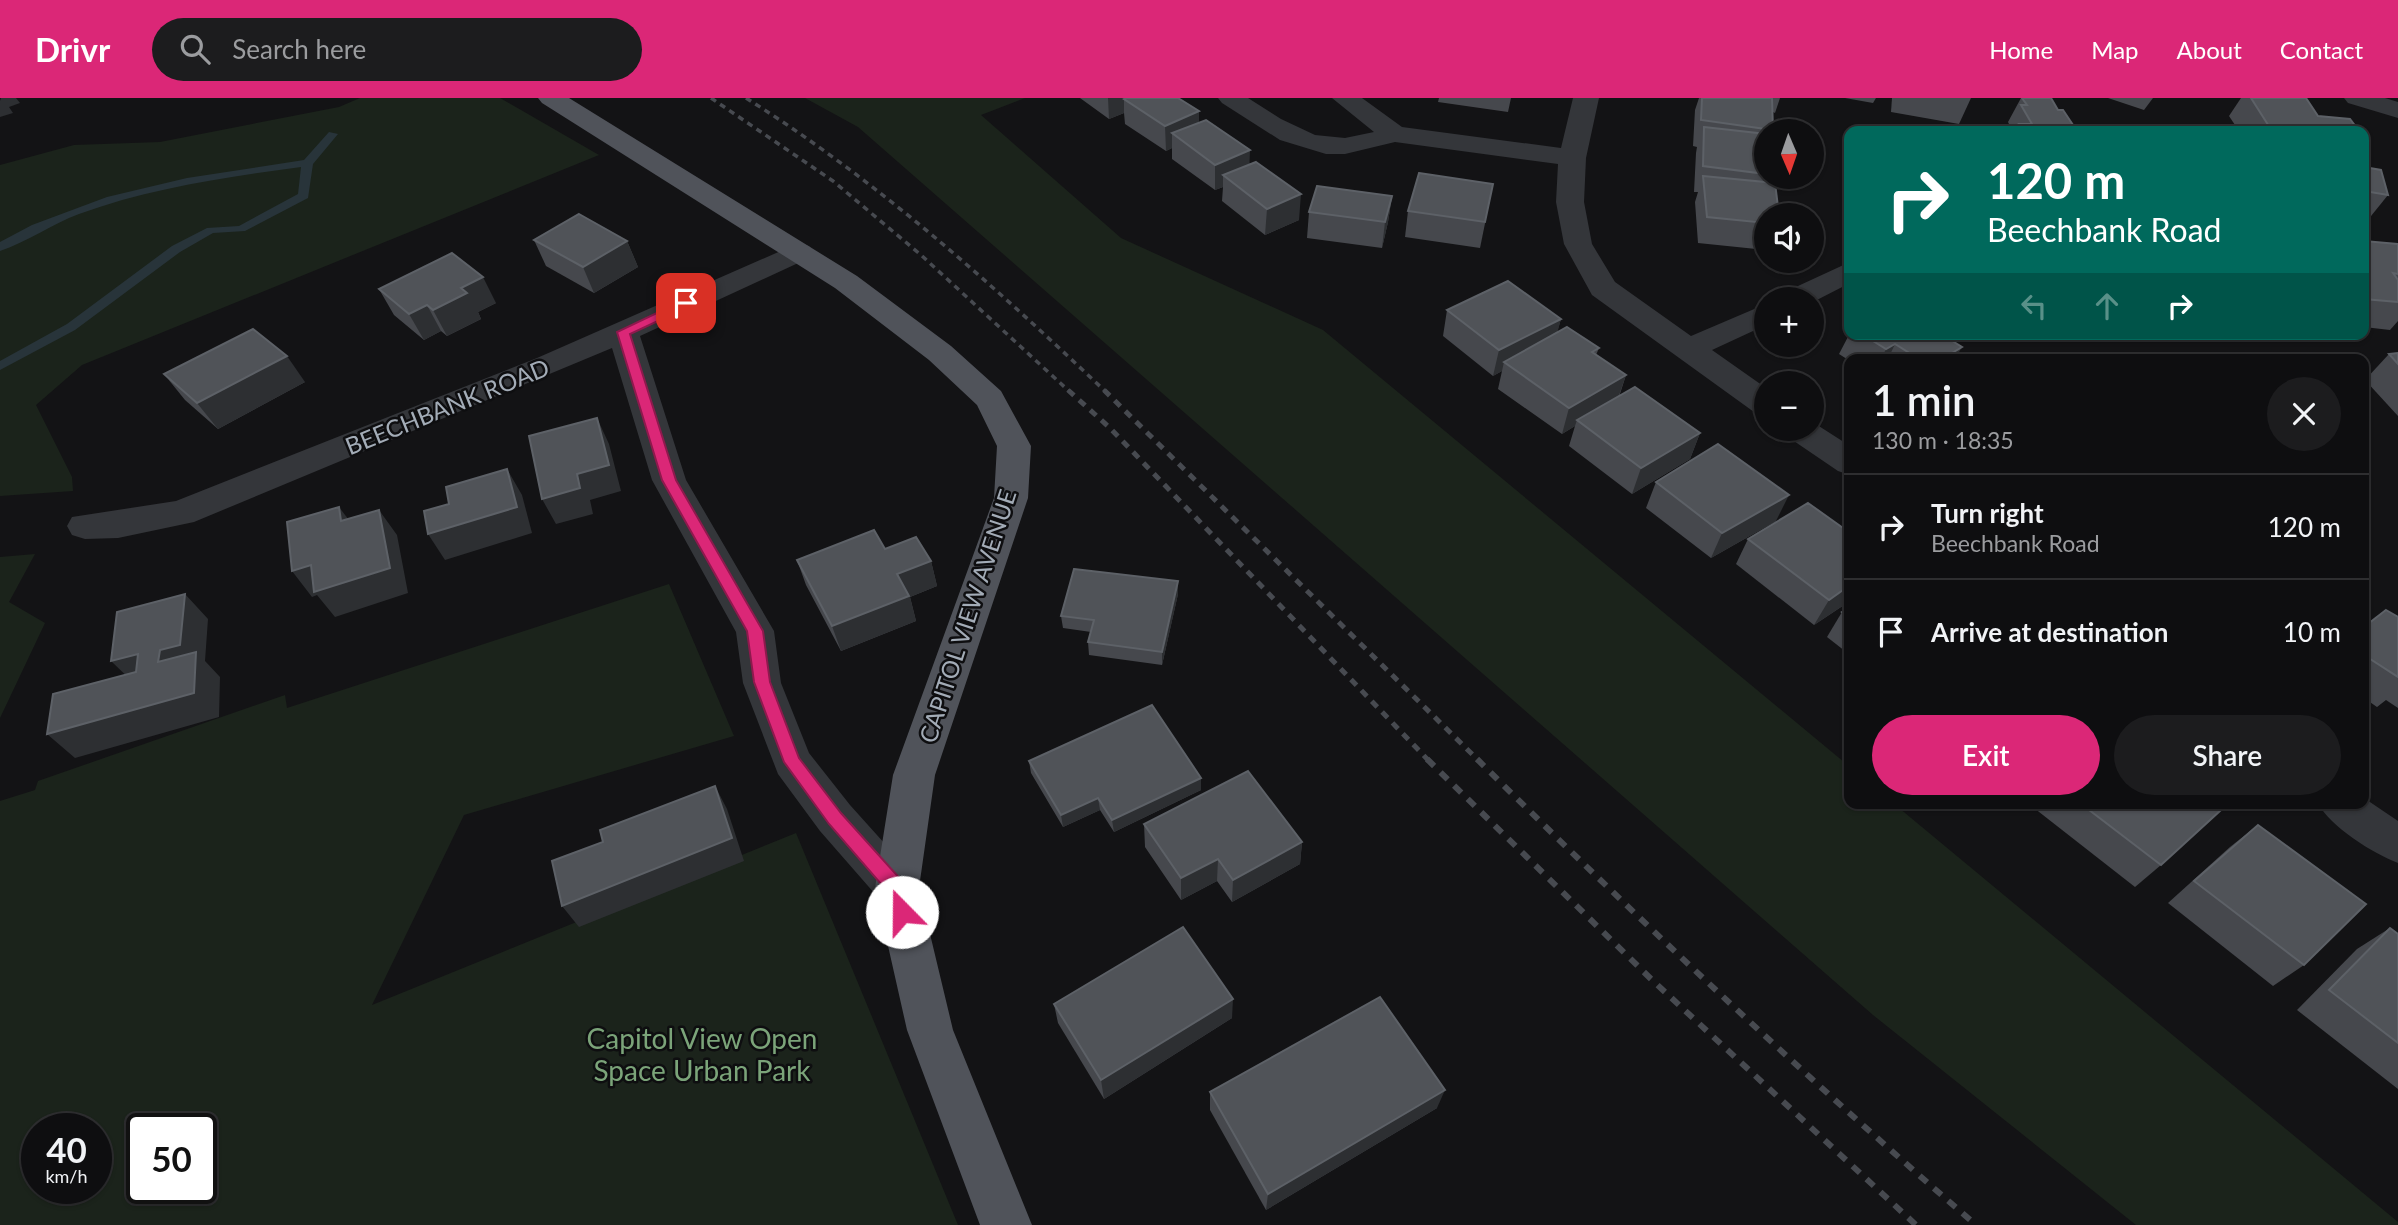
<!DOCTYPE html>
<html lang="en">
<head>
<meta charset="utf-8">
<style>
	body { margin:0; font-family:Lato,sans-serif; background:#1c1c1e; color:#f1f3f6; height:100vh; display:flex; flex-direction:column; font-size:26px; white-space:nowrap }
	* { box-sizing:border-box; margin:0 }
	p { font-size:23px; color:#9b9c9f }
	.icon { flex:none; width:38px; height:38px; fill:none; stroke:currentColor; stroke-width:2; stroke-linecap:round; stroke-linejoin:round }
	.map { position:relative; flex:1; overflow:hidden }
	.details { position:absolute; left:1844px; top:256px; width:525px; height:455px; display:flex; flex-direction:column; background:#0e0e10; border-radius:14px; box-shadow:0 2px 5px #0004,0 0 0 2px #2e2e30 }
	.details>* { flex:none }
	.guide { position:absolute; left:1844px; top:28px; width:525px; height:214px; border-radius:14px; box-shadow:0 2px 5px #0004,0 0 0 2px #2e2e30; background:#00695c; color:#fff; overflow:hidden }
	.needle { width:46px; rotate:178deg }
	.controls { position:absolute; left:1754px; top:21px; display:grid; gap:14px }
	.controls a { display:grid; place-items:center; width:70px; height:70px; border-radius:50%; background:#0e0e10; box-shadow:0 2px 5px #0004,0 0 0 2px #2e2e30; font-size:35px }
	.speed { position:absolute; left:21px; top:1015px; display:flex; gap:14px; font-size:35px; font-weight:700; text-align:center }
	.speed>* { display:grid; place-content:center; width:91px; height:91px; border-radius:50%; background:#0e0e10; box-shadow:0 2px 5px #0004,0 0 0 2px #2e2e30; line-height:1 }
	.speed small { font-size:18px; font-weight:400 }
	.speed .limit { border:4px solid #111; border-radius:10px; background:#fff; color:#111 }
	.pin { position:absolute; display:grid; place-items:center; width:60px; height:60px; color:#fff; margin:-30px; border-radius:14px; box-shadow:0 4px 10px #0006 }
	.me { position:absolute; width:77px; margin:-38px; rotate:338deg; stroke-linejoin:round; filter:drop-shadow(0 0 5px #0008) }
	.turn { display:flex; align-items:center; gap:24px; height:147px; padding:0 28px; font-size:32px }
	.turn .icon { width:91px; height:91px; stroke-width:2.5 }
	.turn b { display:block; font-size:49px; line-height:60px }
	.lanes { display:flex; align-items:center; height:66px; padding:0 28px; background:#0003; justify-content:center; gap:35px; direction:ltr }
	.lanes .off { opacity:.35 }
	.round { display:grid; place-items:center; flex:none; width:74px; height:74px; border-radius:37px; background:#1c1c1e }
	.head { display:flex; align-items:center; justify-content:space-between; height:119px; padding:0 28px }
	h1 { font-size:42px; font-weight:600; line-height:52px }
	.button { display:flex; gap:14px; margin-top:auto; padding:14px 28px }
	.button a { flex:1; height:80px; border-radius:42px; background:#db2777; color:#fff; font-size:28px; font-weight:600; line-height:80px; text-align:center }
	.button a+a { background:#1c1c1e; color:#f1f3f6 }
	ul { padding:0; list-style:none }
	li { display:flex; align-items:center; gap:21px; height:105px; padding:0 28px; border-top:2px solid #2e2e30 }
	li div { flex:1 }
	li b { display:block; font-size:26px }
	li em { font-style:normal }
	header { display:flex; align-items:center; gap:42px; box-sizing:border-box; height:98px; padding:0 35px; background:#db2777; color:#fff }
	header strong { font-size:33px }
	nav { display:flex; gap:38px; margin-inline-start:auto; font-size:24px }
	.search { width:490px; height:63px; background:#1c1c1e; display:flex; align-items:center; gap:18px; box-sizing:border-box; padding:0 24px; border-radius:38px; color:#9b9c9f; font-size:26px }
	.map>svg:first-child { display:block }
</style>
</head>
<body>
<header>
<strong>Drivr</strong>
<div class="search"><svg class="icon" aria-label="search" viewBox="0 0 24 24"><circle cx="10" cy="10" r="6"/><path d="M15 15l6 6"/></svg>Search here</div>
<nav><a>Home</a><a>Map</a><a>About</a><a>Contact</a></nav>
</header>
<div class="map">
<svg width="2398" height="1127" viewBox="0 0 2398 1127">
	<rect width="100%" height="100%" fill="#131315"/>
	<!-- green -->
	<g fill="#1b231b" fill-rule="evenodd">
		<polygon points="360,0 500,0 599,57 82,267 36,307 72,379 73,393 0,398 0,67 74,47 160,44 339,9"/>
		<polygon points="805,0 1025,0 981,17 1121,140 1323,232 1850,669 1850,705 1893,705 2398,1124 2398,1127 2136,1127 1873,917 858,29"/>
		<polygon points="35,456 9,504 45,525 0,620 0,459"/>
		<path d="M 669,486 L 734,638 L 464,717 L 372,907 L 796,735 L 958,1127 L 0,1127 L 0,703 L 35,692 L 38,683 L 285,597 L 287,610 ZM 37,1031 L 96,1031 L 96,1090 L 37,1090 ZM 142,1031 L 201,1031 L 201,1090 L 142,1090 Z"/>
	</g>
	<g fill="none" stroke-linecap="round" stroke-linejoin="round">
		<!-- stream -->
		<path fill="#28343a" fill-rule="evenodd" d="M 329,34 L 338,36 L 313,66 L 308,100 L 245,133 L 213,135 L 180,154 L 75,232 L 0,272 L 0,263 L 67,226 L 172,148 L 207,130 L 239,128 L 298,96 L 301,69 C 226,79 150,90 79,116 C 52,126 27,144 0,153 L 0,144 L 32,127 L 107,99 L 187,80 L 304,62 Z"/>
		<!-- minor -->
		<g fill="#34363a" fill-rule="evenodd">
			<polygon points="1218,0 1248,0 1281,21 1315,37 1345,40 1374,34 1332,0 1362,0 1402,29 1561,50 1573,0 1599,0 1586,60 1584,104 1592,146 1615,184 1691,238 1766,206 1766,227 1712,252 1766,290 1766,317 1754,314 1592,197 1564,146 1556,104 1558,66 1395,44 1345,56 1326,56 1280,42 1222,5"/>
			<polygon points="2344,0 2385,0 2398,4 2398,20 2348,5"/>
			<polygon points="799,145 809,148 814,154 809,160 640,238 686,382 774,533 781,585 809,655 850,707 912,776 919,790 912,804 897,810 882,804 820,733 778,676 743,585 736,534 652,382 612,250 194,424 118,440 85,441 72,437 67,428 72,419 176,403 537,260"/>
			<polygon points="1850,164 1850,185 1811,205 1811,201 1781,201 1785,194"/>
			<polygon points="1811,323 1850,348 1850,377 1838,373 1788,339 1783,331 1811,331"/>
			<path d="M 2364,700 L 2398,723 L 2398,765 C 2374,756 2329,728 2318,705 L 2364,705 Z"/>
		</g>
		<!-- major -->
		<polygon fill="#50535a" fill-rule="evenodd" points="538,0 569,0 857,178 951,248 1001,293 1031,348 1028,400 935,677 919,790 953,932 1032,1127 980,1127 907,932 875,790 893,677 994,400 997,348 977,307 929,262 835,190 542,5"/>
		<!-- rail-far2 -->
		<g stroke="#474a50" stroke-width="3.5" stroke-dasharray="6 5" stroke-linecap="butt">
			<polyline points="711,0 833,83 921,157 1070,294"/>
			<path d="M 746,0 C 878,83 993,187 1106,294"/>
		</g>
		<!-- rail-far1 -->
		<g stroke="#474a50" stroke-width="5" stroke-dasharray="8 7" stroke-linecap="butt">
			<polyline points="1068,292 1110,330 1429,663"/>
			<polyline points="1104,292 1479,663"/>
		</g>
		<!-- rail -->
		<g stroke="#474a50" stroke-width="6" stroke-dasharray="10 9" stroke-linecap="butt">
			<polyline points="1427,661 1651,881 1916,1127"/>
			<path d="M 1477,661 C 1639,822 1804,978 1976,1127"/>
		</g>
	</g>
	<!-- wall -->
	<g fill="#46484d">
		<polygon points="1080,0 1178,0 1199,25 1250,66 1299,122 1265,137 1222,103 1223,89 1215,92 1172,61 1172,50 1166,53 1125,26 1124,15 1109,21"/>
		<polygon points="1439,0 1511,0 1508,14 1438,4"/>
		<polygon points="1699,0 1780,0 1775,15 1773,14 1772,33 1766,33 1766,79 1776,79 1766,117 1766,152 1698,145 1695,104 1698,94 1694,94 1696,55 1697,49 1693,48 1695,12"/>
		<polygon points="1845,0 1876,0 1873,5"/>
		<polygon points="1892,0 1971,0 1959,26 1891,14"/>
		<polygon points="2021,0 2051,0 2058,12 2077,33 2008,33 2010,28 2008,24"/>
		<polygon points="2108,0 2153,0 2144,12"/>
		<polygon points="2241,0 2251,0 2318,18 2359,33 2239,33 2229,18"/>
		<polygon points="2364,69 2388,97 2367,123 2364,123"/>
		<polygon points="1493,86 1480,150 1405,139 1408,113"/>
		<polygon points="1392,98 1388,124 1382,150 1307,140 1309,114"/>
		<polygon points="534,142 627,143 638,169 594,195 546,168"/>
		<polygon points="2364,143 2398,146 2398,223 2390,232 2364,229"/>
		<polygon points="379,191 496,205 478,214 481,221 447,238 441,233 424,242 394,217"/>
		<polygon points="1447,212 1561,221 1557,234 1599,250 1596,257 1626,277 1619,299 1700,335 1690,361 1632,396 1569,348 1575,328 1562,336 1498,291 1502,273 1493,278 1443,238"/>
		<polygon points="1850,235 1850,236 1941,236 1955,261 1850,261 1850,263 1839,256"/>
		<polygon points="2398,255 2398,318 2365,282 2389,256"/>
		<polygon points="164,276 305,284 218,331 185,302"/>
		<polygon points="1656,384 1776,423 1711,460 1646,410"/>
		<polygon points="1850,435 1850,503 1814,527 1736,466 1748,441"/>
		<polygon points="885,451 931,463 937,488 910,499 916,523 841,553 806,487 797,462"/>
		<polygon points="1178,483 1178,496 1162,567 1089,557 1088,544 1091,534 1063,530 1061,518"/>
		<polygon points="1850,509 1850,557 1827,539 1842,514"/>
		<polygon points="2398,519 2398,610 2386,602 2377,609 2364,600 2364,529"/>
		<polygon points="1029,663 1201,680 1201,692 1114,734 1100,712 1063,729 1031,675"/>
		<polygon points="2039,705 2212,705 2161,767 2135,789 2034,710"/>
		<polygon points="1144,726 1302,744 1300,766 1232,804 1217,783 1181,802 1145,749"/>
		<polygon points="2258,727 2304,867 2273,888 2168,805 2230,749"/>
		<polygon points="2390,830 2398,836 2398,991 2297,912 2357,851"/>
		<polygon points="1054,906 1232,920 1104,1001 1058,925"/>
		<polygon points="1210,994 1437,1010 1266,1112 1210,1012"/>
	</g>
	<!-- shaded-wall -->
	<g fill="#2d2f32">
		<polygon points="1,0 16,0 20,5 9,9 13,15 0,19 0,3"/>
		<polygon points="1108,0 1143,0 1124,1 1124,15 1109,21"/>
		<polygon points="1199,13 1199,38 1172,35 1172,50 1166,53 1165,28"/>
		<polygon points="1250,52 1249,78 1223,77 1223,89 1215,92 1215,67"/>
		<polygon points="1301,96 1299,122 1265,137 1267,111"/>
		<polygon points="1392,98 1388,124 1382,150 1385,124"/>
		<polygon points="627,143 638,169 594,195 583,169"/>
		<polygon points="483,179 496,205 478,214 481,221 447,238 433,212 461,190"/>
		<polygon points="427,207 441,233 424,242 409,216"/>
		<polygon points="1561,221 1554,247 1504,264 1502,273 1493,278 1499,252"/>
		<polygon points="1895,246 1888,261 1881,261 1886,251"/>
		<polygon points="1962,249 1955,261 1942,261"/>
		<polygon points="287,258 305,284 218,331 197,305"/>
		<polygon points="1626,277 1617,303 1577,322 1575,328 1562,336 1569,310"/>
		<polygon points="597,320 609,346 621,393 590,402 593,416 556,426 542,401 577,376"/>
		<polygon points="1700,335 1690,361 1632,396 1641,370"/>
		<polygon points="507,371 522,397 532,435 445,462 428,436"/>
		<polygon points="1789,397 1776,423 1711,460 1722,435"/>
		<polygon points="339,409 358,434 341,423"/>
		<polygon points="379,412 397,437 408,495 335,519 317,497 312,499 292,473"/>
		<polygon points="931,463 937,488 910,499 916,523 841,553 832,528 897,476"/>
		<polygon points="1178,483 1178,496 1162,567 1162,554"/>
		<polygon points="1850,487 1850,503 1814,527 1829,502"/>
		<polygon points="185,496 208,521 205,563 220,579 219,619 75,660 47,636 158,564 160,552"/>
		<polygon points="138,556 137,588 111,563"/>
		<polygon points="1201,680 1201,692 1114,734 1112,722"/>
		<polygon points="715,688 727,711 744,763 579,829 562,808"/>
		<polygon points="1098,700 1100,712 1063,729 1061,717"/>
		<polygon points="1302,744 1300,766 1232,804 1233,782"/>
		<polygon points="1218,761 1217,783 1181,802 1181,780"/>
		<polygon points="1233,901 1232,920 1104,1001 1101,982"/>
		<polygon points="1445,992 1437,1010 1266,1112 1268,1096"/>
	</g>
	<!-- building -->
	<g fill="#505358" stroke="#5d6167" stroke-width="2">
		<polygon points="1126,0 1178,0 1199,13 1165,28 1124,1"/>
		<polygon points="1702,0 1772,0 1773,32 1701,22"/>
		<polygon points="2022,0 2051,0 2058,12 2063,12 2077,33 2023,33 2019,26 2032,26 2021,7 2027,7"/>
		<polygon points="2251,0 2306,0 2318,18 2350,21 2359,33 2272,33"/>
		<polygon points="1206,22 1250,52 1215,67 1172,35"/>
		<polygon points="1704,29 1766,36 1766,76 1703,68"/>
		<polygon points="1256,64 1301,96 1267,111 1223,77"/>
		<polygon points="2364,69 2381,72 2388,97 2364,93"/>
		<polygon points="1419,75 1493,86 1485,124 1408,113"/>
		<polygon points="1703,78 1775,85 1779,117 1766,117 1766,125 1707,119"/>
		<polygon points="1317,88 1392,98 1385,124 1309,114"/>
		<polygon points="579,116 627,143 583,169 534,142"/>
		<polygon points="2364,143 2398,146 2398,176 2393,175 2398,182 2398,204 2364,201"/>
		<polygon points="452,155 483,179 461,190 467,195 433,212 427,207 409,216 379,191"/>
		<polygon points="1508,183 1561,221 1499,252 1447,212"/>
		<polygon points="1567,229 1599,250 1592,254 1626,277 1569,310 1504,264"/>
		<polygon points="253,231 287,258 197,305 164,276"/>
		<polygon points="1862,236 1941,236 1962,249 1942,261 1919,261 1895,246 1886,251"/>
		<polygon points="2398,255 2398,266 2389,256"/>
		<polygon points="1635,289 1700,335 1641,370 1577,322"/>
		<polygon points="597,320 609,367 577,376 580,390 542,401 529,338"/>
		<polygon points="1718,346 1789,397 1722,435 1656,384"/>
		<polygon points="507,371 517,409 428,436 424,413 449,406 446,389"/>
		<polygon points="1808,405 1850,435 1850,487 1829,502 1748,441"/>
		<polygon points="339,409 341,423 379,412 390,470 314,494 311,467 292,473 287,424"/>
		<polygon points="874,432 885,451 916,439 931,463 897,476 909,498 832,528 797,462"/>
		<polygon points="1074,471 1178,483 1162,554 1088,544 1094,522 1061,518"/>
		<polygon points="185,496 180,547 160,552 158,564 196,554 194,595 47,636 53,596 136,574 138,556 111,563 117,514"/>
		<polygon points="1850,509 1850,520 1842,514"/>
		<polygon points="2386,512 2398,519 2398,579 2364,557 2364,529"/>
		<polygon points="1152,607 1201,680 1112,722 1098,700 1061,717 1029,663"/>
		<polygon points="1248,673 1302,744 1233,782 1218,761 1181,780 1144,726"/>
		<polygon points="715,688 732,740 562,808 552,763 603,744 600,732"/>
		<polygon points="2080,705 2212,705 2221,712 2161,767"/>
		<polygon points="2258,727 2366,806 2304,867 2194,783"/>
		<polygon points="1183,829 1233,901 1101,982 1054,906"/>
		<polygon points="2390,830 2398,836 2398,945 2329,892"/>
		<polygon points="1380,899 1445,992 1268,1096 1210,994"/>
	</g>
	<!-- route -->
	<polygon fill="#db2777" stroke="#8e194d" stroke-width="2" points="686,201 690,202 690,208 630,236 676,382 763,533 770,584 799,660 841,715 903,784 911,814 909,820 902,822 896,820 888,794 829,726 784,664 754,584 747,533 662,382 617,234"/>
	<g text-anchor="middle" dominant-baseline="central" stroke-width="5" stroke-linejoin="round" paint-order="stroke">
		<!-- street labels -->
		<g font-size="24" fill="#a3acb7" stroke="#0e0e10">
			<text transform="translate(447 308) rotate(-22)">BEECHBANK ROAD</text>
			<text transform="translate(967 518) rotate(-72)">CAPITOL VIEW AVENUE</text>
		</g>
		<!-- near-park labels -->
		<g font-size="28" fill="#7ba479" stroke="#0e0e10">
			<text x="702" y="940">Capitol View Open<tspan x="702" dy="32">Space Urban Park</tspan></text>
		</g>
	</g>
</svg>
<div class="controls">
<a><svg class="needle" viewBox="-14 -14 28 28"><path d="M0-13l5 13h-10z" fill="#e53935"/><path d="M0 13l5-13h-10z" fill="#9b9c9f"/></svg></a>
<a><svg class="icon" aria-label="sound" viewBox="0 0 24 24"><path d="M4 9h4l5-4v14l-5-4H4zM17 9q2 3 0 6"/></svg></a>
<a>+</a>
<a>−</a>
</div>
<div class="speed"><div>40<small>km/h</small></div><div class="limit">50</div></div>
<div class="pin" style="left:686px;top:205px;background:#d93025"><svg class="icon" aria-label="arrive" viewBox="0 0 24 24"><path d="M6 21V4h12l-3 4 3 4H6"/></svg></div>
<svg class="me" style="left:902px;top:814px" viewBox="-20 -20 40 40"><circle r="19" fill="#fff"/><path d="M0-13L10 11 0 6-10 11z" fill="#db2777"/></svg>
<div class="guide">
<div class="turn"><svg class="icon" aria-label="right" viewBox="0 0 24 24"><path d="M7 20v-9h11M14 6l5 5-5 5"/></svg><div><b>120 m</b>Beechbank Road</div></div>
<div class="lanes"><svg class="icon off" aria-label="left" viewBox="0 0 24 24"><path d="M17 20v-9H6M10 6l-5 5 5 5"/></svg><svg class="icon off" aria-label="ahead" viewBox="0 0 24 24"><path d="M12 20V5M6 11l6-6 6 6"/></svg><svg class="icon" aria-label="right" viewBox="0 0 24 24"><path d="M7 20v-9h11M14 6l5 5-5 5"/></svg></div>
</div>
<section class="details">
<div class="head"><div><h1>1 min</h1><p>130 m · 18:35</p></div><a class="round"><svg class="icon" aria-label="close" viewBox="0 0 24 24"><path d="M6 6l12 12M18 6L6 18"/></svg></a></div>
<ul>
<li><svg class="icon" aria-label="right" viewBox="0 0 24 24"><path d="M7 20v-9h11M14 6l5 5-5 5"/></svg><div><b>Turn right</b><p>Beechbank Road</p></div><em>120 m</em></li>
<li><svg class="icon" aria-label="arrive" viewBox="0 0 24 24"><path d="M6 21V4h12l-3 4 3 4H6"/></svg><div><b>Arrive at destination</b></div><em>10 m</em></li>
</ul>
<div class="button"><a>Exit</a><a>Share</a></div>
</section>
</div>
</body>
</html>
